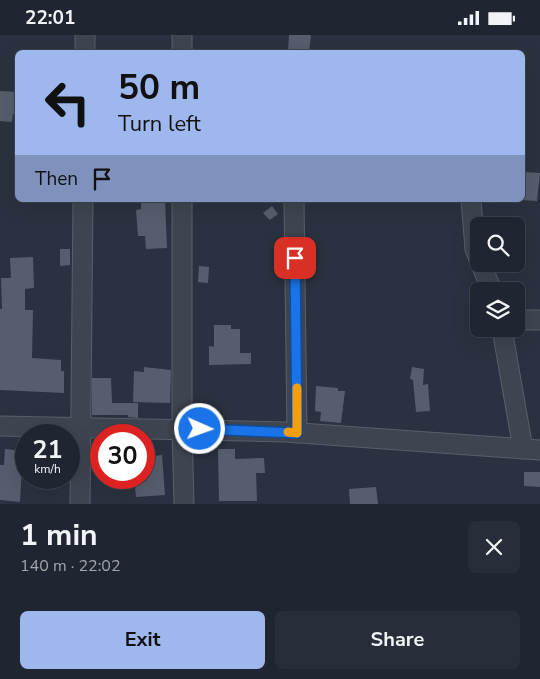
<!DOCTYPE html>
<html lang="en">
<head>
<meta charset="utf-8">
<style>
	body { margin:0; font-family:"Nunito Sans",sans-serif; background:#282e39; color:#f1f3f6; height:100vh; display:flex; flex-direction:column; font-size:19px; white-space:nowrap }
	* { box-sizing:border-box; margin:0 }
	p { font-size:16px; color:#a2a5ab }
	.icon { flex:none; width:28px; height:28px; fill:none; stroke:currentColor; stroke-width:2; stroke-linecap:round; stroke-linejoin:round }
	.map { position:relative; height:469px; overflow:hidden }
	.details { display:flex; flex-direction:column; background:#202631; flex:1 }
	.details>* { flex:none }
	.guide { position:absolute; left:15px; top:15px; width:510px; height:152px; border-radius:8px; box-shadow:0 5px 20px #0002,0 0 0 1px #3d434d; background:#9eb7ed; color:#111; overflow:hidden }
	.buttons { position:absolute; left:470px; top:182px; display:grid; gap:10px }
	.buttons a { display:grid; place-items:center; width:55px; height:55px; border-radius:8px; background:#202631; box-shadow:0 5px 20px #0002,0 0 0 1px #3d434d; font-size:25px }
	.speed { position:absolute; left:15px; top:389px; display:flex; gap:10px; font-size:25px; font-weight:700; text-align:center }
	.speed>* { display:grid; place-content:center; width:65px; height:65px; border-radius:50%; background:#202631; box-shadow:0 5px 20px #0002,0 0 0 1px #3d434d; line-height:1 }
	.speed small { font-size:12px; font-weight:400 }
	.speed .limit { border:8px solid #d22; background:#fff; color:#111 }
	.pin { position:absolute; display:grid; place-items:center; width:42px; height:42px; color:#fff; margin:-21px; border-radius:10px; box-shadow:0 2px 8px #0006 }
	.me { position:absolute; width:55px; margin:-28px; rotate:92deg; stroke-linejoin:round; filter:drop-shadow(0 0 4px #0008) }
	.turn { display:flex; align-items:center; gap:18px; height:105px; padding:0 20px; font-size:22px }
	.turn .icon { width:65px; height:65px; stroke-width:2.5 }
	.turn b { display:block; font-size:35px; line-height:42px }
	.then { display:flex; align-items:center; height:48px; padding:0 20px; background:#0003; gap:10px; font-size:19px }
	.round { display:grid; place-items:center; flex:none; width:52px; height:52px; border-radius:8px; background:#282e39 }
	.overview { display:flex; align-items:center; justify-content:space-between; height:85px; padding:0 20px }
	h1 { font-size:30px; font-weight:700; line-height:38px }
	.action { display:flex; gap:10px; margin-top:auto; padding:10px 20px }
	.action a { flex:1; height:58px; border-radius:8px; background:#9eb7ed; color:#111; font-size:20px; font-weight:700; line-height:58px; text-align:center }
	.action a+a { background:#282e39; color:#f1f3f6 }
	.status { display:flex; justify-content:space-between; align-items:center; height:35px; padding:0 25px; background:#202631; direction:ltr }
	.status svg { height:14px; fill:currentColor }
	.map>svg:first-child { display:block }
</style>
</head>
<body>
<div class="status"><b>22:01</b><svg viewBox="0 0 49 12"><path d="M0 12V9h3v3zM5 12V6h3v6zM10 12V3h3v9zM15 12V0h3v12zM26 1h20v11H26zM47 4h2v5h-2z"/></svg></div>
<div class="map">
<svg width="540" height="469" viewBox="0 0 540 469">
	<rect width="100%" height="100%" fill="#2a3241"/>
	<!-- building -->
	<g fill="#565e6e">
		<polygon points="289,0 311,0 309,18 288,16"/>
		<polygon points="0,56 18,57 18,79 13,79 12,87 0,86"/>
		<polygon points="524,137 540,138 537,166 522,165"/>
		<polygon points="141,165 165,165 167,213 146,214 145,201 138,201 136,175 141,174"/>
		<polygon points="272,171 278,179 270,185 263,178"/>
		<polygon points="60,214 70,214 70,230 60,231"/>
		<polygon points="33,222 34,253 25,254 25,275 33,275 32,323 61,325 61,336 64,336 64,358 0,355 0,274 2,274 1,243 11,243 10,223"/>
		<polygon points="199,231 209,232 208,248 198,247"/>
		<polygon points="214,290 231,290 231,294 240,294 240,318 251,318 251,329 209,330 209,311 214,312"/>
		<polygon points="144,332 171,335 170,368 133,367 134,336 144,337"/>
		<polygon points="412,332 424,334 423,350 428,349 430,376 416,377 413,345 410,344"/>
		<polygon points="92,343 111,343 112,368 138,368 138,383 128,382 128,380 92,380"/>
		<polygon points="316,351 338,353 338,356 345,356 341,388 320,386 321,377 315,376"/>
		<polygon points="5,414 23,416 20,467 0,465 0,430 4,430"/>
		<polygon points="144,414 153,414 154,421 162,420 165,460 136,462 135,452 123,453 122,442 144,442"/>
		<polygon points="218,414 235,414 235,424 264,423 265,438 256,438 257,466 219,466"/>
		<polygon points="524,437 540,437 540,452 524,451"/>
		<polygon points="376,452 378,469 350,469 349,454"/>
	</g>
	<g fill="none" stroke-linecap="round" stroke-linejoin="round">
		<!-- minor casing -->
		<g stroke="#59606b" stroke-width="21">
			<g id="minor">
				<polyline points="85,18 85,0"/>
				<polyline points="182,18 182,0"/>
				<polyline points="182,165 182,394 184,469"/>
				<polyline points="294,165 297,398"/>
				<polyline points="471,165 475,214 479,224"/>
				<polyline points="481,229 492,256"/>
				<polyline points="516,285 540,285"/>
				<polyline points="502,294 523,414"/>
				<polyline points="0,391 286,397 540,415"/>
				<polyline points="80,469 83,165"/>
			</g>
		</g>
		<!-- minor -->
		<use href="#minor" stroke="#3e4551" stroke-width="19"/>
	</g>
	<g fill="none" stroke-linecap="round" stroke-linejoin="round">
		<!-- route casing -->
		<g stroke="#114b97" stroke-width="12">
			<polyline id="route" points="200,394 297,398 295,223"/>
		</g>
		<!-- route -->
		<use href="#route" stroke="#1a73e8" stroke-width="9"/>
		<!-- slow -->
		<polyline stroke="#f59e0b" stroke-width="9" points="288,397 297,398 297,353"/>
	</g>
</svg>
<div class="buttons">
<a><svg class="icon" aria-label="search" viewBox="0 0 24 24"><circle cx="10" cy="10" r="6"/><path d="M15 15l6 6"/></svg></a>
<a><svg class="icon" aria-label="layers" viewBox="0 0 24 24"><path d="M12 4l9 5-9 5-9-5zM3 14l9 5 9-5"/></svg></a>
</div>
<div class="speed"><div>21<small>km/h</small></div><div class="limit">30</div></div>
<div class="pin" style="left:295px;top:223px;background:#d93025"><svg class="icon" aria-label="arrive" viewBox="0 0 24 24"><path d="M6 21V4h12l-3 4 3 4H6"/></svg></div>
<svg class="me" style="left:200px;top:394px" viewBox="-20 -20 40 40"><circle r="17" fill="#1a73e8" stroke="#fff" stroke-width="3"/><path d="M0-11L8 9 0 5-8 9z" fill="#fff"/></svg>
<div class="guide">
<div class="turn"><svg class="icon" aria-label="left" viewBox="0 0 24 24"><path d="M17 20v-9H6M10 6l-5 5 5 5"/></svg><div><b>50 m</b>Turn left</div></div>
<div class="then">Then<svg class="icon" aria-label="arrive" viewBox="0 0 24 24"><path d="M6 21V4h12l-3 4 3 4H6"/></svg></div>
</div>
</div>
<section class="details">
<div class="overview"><div><h1>1 min</h1><p>140 m · 22:02</p></div><a class="round"><svg class="icon" aria-label="close" viewBox="0 0 24 24"><path d="M6 6l12 12M18 6L6 18"/></svg></a></div>
<div class="action"><a>Exit</a><a>Share</a></div>
</section>
</body>
</html>
